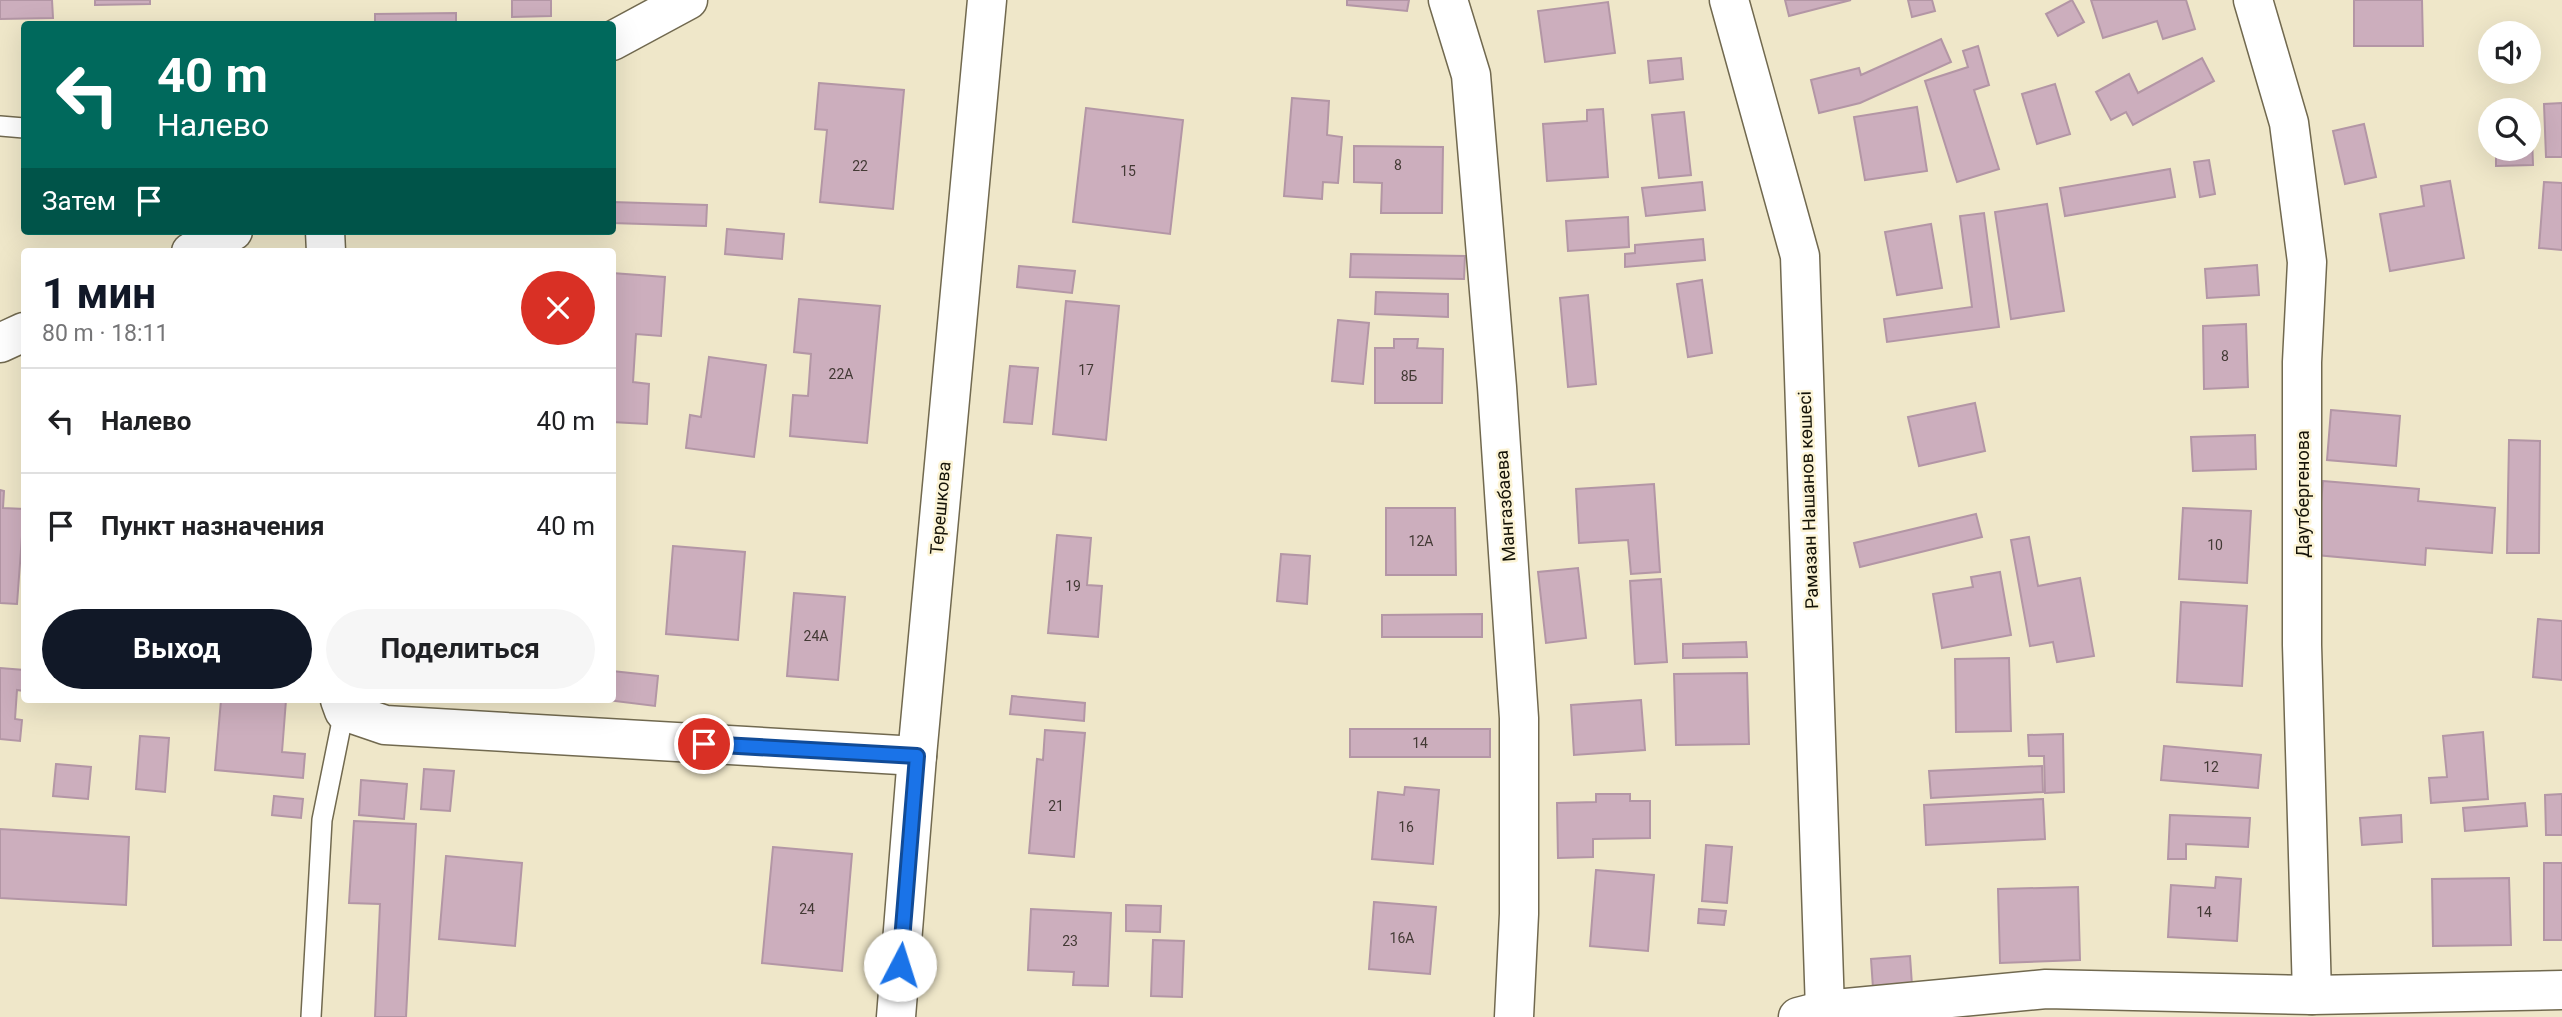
<!DOCTYPE html>
<html lang="ru">
<head>
<meta charset="utf-8">
<style>
	body { margin:0; font-family:Roboto,sans-serif; background:#f6f6f6; color:#202124; height:100vh; display:flex; flex-direction:column; font-size:26px; white-space:nowrap }
	* { box-sizing:border-box; margin:0 }
	p { font-size:23px; color:#757577 }
	.icon { flex:none; width:38px; height:38px; fill:none; stroke:currentColor; stroke-width:2; stroke-linecap:round; stroke-linejoin:round }
	.map { position:relative; flex:1; overflow:hidden }
	.panel { position:absolute; left:21px; top:248px; width:595px; height:455px; display:flex; flex-direction:column; background:#fff; border-radius:7px; box-shadow:0 7px 28px #0002 }
	.panel>* { flex:none }
	.banner { position:absolute; left:21px; top:21px; width:595px; height:214px; border-radius:7px; box-shadow:0 7px 28px #0002; background:#00695c; color:#fff; overflow:hidden }
	.buttons { position:absolute; left:2478px; top:21px; display:grid; gap:14px }
	.buttons a { display:grid; place-items:center; width:63px; height:63px; border-radius:50%; background:#fff; box-shadow:0 7px 28px #0002; font-size:35px }
	.pin { position:absolute; display:grid; place-items:center; width:60px; height:60px; color:#fff; margin:-30px; border:4px solid #fff; border-radius:50%; box-shadow:0 2px 7px #0007 }
	.me { position:absolute; width:77px; margin:-38px; rotate:5deg; stroke-linejoin:round; filter:drop-shadow(0 0 5px #0008) }
	.turn { display:flex; align-items:center; gap:24px; height:147px; padding:0 21px; font-size:32px }
	.turn .icon { width:91px; height:91px; stroke-width:2.5 }
	.turn b { display:block; font-size:49px; line-height:60px }
	.then { display:flex; align-items:center; height:66px; padding:0 21px; background:#0003; gap:14px; font-size:26px }
	.round { display:grid; place-items:center; flex:none; width:74px; height:74px; border-radius:37px; background:#f6f6f6 }
	.head { display:flex; align-items:center; justify-content:space-between; height:119px; padding:0 21px }
	h1 { font-size:42px; font-weight:700; line-height:52px; color:#111827 }
	.action { display:flex; gap:14px; margin-top:auto; padding:14px 21px }
	.action a { flex:1; height:80px; border-radius:42px; background:#111827; color:#fff; font-size:28px; font-weight:700; line-height:80px; text-align:center }
	.action a+a { background:#f6f6f6; color:#202124 }
	ul { padding:0; list-style:none }
	li { display:flex; align-items:center; gap:21px; height:105px; padding:0 21px; border-top:2px solid #e0e0e0 }
	li div { flex:1 }
	li b { display:block; font-size:26px }
	li em { font-style:normal }
	.map>svg:first-child { display:block }
</style>
</head>
<body>
<div class="map">
<svg width="2562" height="1017" viewBox="0 0 2562 1017">
	<rect width="100%" height="100%" fill="#efe7c9"/>
	<!-- building -->
	<g fill="#ccaebd" stroke="#b396a5" stroke-width="2">
		<polygon points="0,0 52,0 53,18 0,19"/>
		<polygon points="95,0 150,0 150,4 95,5"/>
		<polygon points="512,0 551,0 551,16 512,17"/>
		<polygon points="1347,0 1409,0 1407,11 1347,5"/>
		<polygon points="1785,0 1851,0 1789,16"/>
		<polygon points="1908,0 1932,0 1935,11 1912,17"/>
		<polygon points="2072,0 2084,22 2058,36 2046,14"/>
		<polygon points="2091,0 2186,0 2195,29 2163,39 2157,21 2103,38"/>
		<polygon points="2354,0 2422,0 2423,46 2354,46"/>
		<polygon points="1608,2 1615,53 1545,62 1538,11"/>
		<polygon points="456,13 456,24 375,24 375,14"/>
		<polygon points="1941,39 1951,62 1860,103 1819,113 1811,80 1859,68 1861,75"/>
		<polygon points="1978,46 1989,85 1974,90 1999,169 1957,182 1925,81 1968,67 1963,51"/>
		<polygon points="1681,58 1683,79 1650,83 1648,61"/>
		<polygon points="2202,58 2214,81 2133,125 2126,112 2111,120 2096,92 2129,74 2138,93"/>
		<polygon points="819,83 904,90 893,209 820,202 827,130 815,129"/>
		<polygon points="2055,84 2070,134 2037,144 2022,94"/>
		<polygon points="1292,98 1329,101 1327,135 1342,137 1338,183 1323,182 1322,199 1284,196"/>
		<polygon points="2562,103 2562,157 2546,157 2544,104"/>
		<polygon points="1917,107 1927,171 1865,180 1854,117"/>
		<polygon points="1086,108 1183,120 1170,234 1073,222"/>
		<polygon points="1603,109 1608,177 1547,181 1543,124 1587,121 1587,110"/>
		<polygon points="1684,112 1691,175 1659,178 1652,115"/>
		<polygon points="2364,124 2376,177 2345,184 2333,131"/>
		<polygon points="2529,137 2532,137 2533,165 2496,166 2496,149 2529,149"/>
		<polygon points="1354,146 1443,147 1442,213 1381,213 1382,183 1354,182"/>
		<polygon points="2209,160 2215,194 2200,197 2194,162"/>
		<polygon points="2170,169 2175,197 2065,216 2060,188"/>
		<polygon points="2450,181 2464,258 2390,271 2380,214 2424,206 2421,186"/>
		<polygon points="1702,182 1705,210 1646,216 1642,188"/>
		<polygon points="2544,182 2562,183 2562,250 2539,248"/>
		<polygon points="612,202 707,205 706,226 612,223"/>
		<polygon points="2047,204 2064,311 2011,319 1995,212"/>
		<polygon points="1984,213 1999,327 1887,342 1884,319 1972,307 1960,216"/>
		<polygon points="1628,217 1629,247 1568,251 1566,221"/>
		<polygon points="1931,224 1942,288 1897,295 1885,232"/>
		<polygon points="727,229 784,234 782,259 725,254"/>
		<polygon points="1703,239 1705,260 1625,267 1625,254 1635,253 1635,245"/>
		<polygon points="1351,254 1465,256 1464,279 1350,277"/>
		<polygon points="2257,265 2259,295 2207,298 2205,269"/>
		<polygon points="1019,266 1075,271 1072,293 1017,287"/>
		<polygon points="612,273 665,277 661,336 636,334 633,382 649,384 647,424 612,422"/>
		<polygon points="1702,280 1712,353 1688,357 1677,284"/>
		<polygon points="1376,292 1448,294 1448,317 1375,314"/>
		<polygon points="1588,295 1596,384 1568,387 1560,298"/>
		<polygon points="799,299 880,306 867,443 790,436 793,395 808,396 811,354 794,352"/>
		<polygon points="1066,301 1119,306 1106,440 1053,434"/>
		<polygon points="1338,320 1369,323 1363,384 1332,381"/>
		<polygon points="2246,324 2248,387 2204,389 2203,326"/>
		<polygon points="1394,339 1418,339 1417,348 1443,349 1442,403 1375,403 1375,348 1394,348"/>
		<polygon points="709,357 766,365 754,457 686,448 690,415 701,417"/>
		<polygon points="1010,366 1038,368 1032,424 1004,422"/>
		<polygon points="1975,403 1985,451 1919,466 1908,417"/>
		<polygon points="2331,410 2400,416 2396,466 2327,460"/>
		<polygon points="2255,435 2256,469 2193,471 2191,437"/>
		<polygon points="2509,440 2540,441 2539,553 2507,553"/>
		<polygon points="2323,481 2419,489 2418,501 2495,508 2492,553 2426,548 2425,565 2316,555"/>
		<polygon points="1654,484 1660,572 1631,574 1628,540 1579,543 1576,489"/>
		<polygon points="0,490 4,491 3,508 24,509 17,604 0,603"/>
		<polygon points="1386,508 1455,508 1456,575 1386,575"/>
		<polygon points="2183,508 2251,511 2247,583 2179,579"/>
		<polygon points="1976,514 1982,537 1860,567 1854,543"/>
		<polygon points="1057,535 1091,538 1087,585 1102,586 1098,637 1048,633"/>
		<polygon points="2029,537 2038,586 2080,578 2094,656 2057,662 2053,642 2030,646 2011,540"/>
		<polygon points="673,546 745,552 738,640 666,634"/>
		<polygon points="1281,554 1310,556 1307,604 1277,601"/>
		<polygon points="1578,568 1586,638 1546,643 1538,572"/>
		<polygon points="2000,572 2011,635 1942,648 1933,594 1973,587 1971,577"/>
		<polygon points="1661,579 1667,662 1635,664 1630,581"/>
		<polygon points="794,593 845,597 838,680 787,676"/>
		<polygon points="2181,602 2247,606 2242,686 2177,682"/>
		<polygon points="1482,614 1482,637 1382,637 1382,615"/>
		<polygon points="2538,619 2562,621 2562,680 2533,677"/>
		<polygon points="1746,642 1747,657 1683,658 1683,644"/>
		<polygon points="2009,658 2011,731 1956,732 1955,659"/>
		<polygon points="0,668 24,670 24,691 17,690 15,719 22,720 20,741 0,739"/>
		<polygon points="612,671 658,676 655,706 607,700 612,700"/>
		<polygon points="1747,673 1749,744 1676,745 1674,674"/>
		<polygon points="1012,696 1085,703 1084,721 1010,714"/>
		<polygon points="221,700 286,700 282,752 305,754 303,778 215,770"/>
		<polygon points="1641,700 1645,750 1574,755 1571,705"/>
		<rect x="1350" y="729" width="140" height="28"/>
		<polygon points="1045,730 1085,733 1074,857 1029,853 1037,759 1043,760"/>
		<polygon points="2483,732 2488,799 2431,803 2429,778 2447,777 2443,736"/>
		<polygon points="2063,734 2064,792 2045,793 2044,756 2029,756 2028,735"/>
		<polygon points="140,736 169,738 165,792 136,789"/>
		<polygon points="2164,746 2261,755 2258,788 2161,780"/>
		<polygon points="56,764 91,767 88,799 53,796"/>
		<polygon points="2042,766 2043,792 1931,798 1929,771"/>
		<polygon points="424,769 454,771 450,811 421,809"/>
		<polygon points="361,780 407,784 404,819 359,815"/>
		<polygon points="1405,787 1439,790 1433,864 1372,859 1378,792 1404,795"/>
		<polygon points="1596,794 1630,794 1630,801 1650,801 1650,838 1593,839 1593,857 1558,858 1557,803 1596,802"/>
		<polygon points="2562,794 2562,835 2546,835 2545,795"/>
		<polygon points="274,796 303,799 301,818 272,815"/>
		<polygon points="2043,799 2045,839 1926,845 1924,805"/>
		<polygon points="2525,803 2527,826 2465,831 2463,808"/>
		<polygon points="2170,815 2250,818 2248,847 2186,844 2186,859 2168,859"/>
		<polygon points="2401,815 2402,842 2362,845 2360,818"/>
		<polygon points="354,821 416,824 406,1017 375,1017 380,904 349,903"/>
		<polygon points="0,829 129,837 126,905 0,898"/>
		<polygon points="1706,845 1732,847 1727,903 1702,901"/>
		<polygon points="773,847 852,854 842,971 762,963"/>
		<polygon points="446,856 522,863 515,946 439,939"/>
		<rect x="2544" y="863" width="18" height="77"/>
		<polygon points="1596,870 1654,875 1648,951 1590,946"/>
		<polygon points="2216,877 2241,879 2237,941 2168,937 2171,885 2215,888"/>
		<polygon points="2509,878 2511,945 2433,946 2432,879"/>
		<polygon points="2078,887 2080,960 2000,963 1998,889"/>
		<polygon points="1374,902 1436,907 1430,974 1369,969"/>
		<polygon points="1126,905 1161,906 1160,932 1126,931"/>
		<polygon points="1031,909 1111,913 1108,986 1073,985 1074,972 1028,970"/>
		<polygon points="1699,909 1726,911 1724,925 1698,923"/>
		<polygon points="1153,940 1184,941 1182,997 1151,996"/>
		<polygon points="1910,956 1912,985 1873,988 1871,959"/>
	</g>
	<g fill="none" stroke-linecap="round" stroke-linejoin="round">
		<!-- service casing -->
		<g stroke="#71694f" stroke-width="22">
			<g id="service">
				<polyline points="0,126 24,128"/>
				<polyline points="311,1017 322,820 344,711"/>
			</g>
		</g>
		<!-- minor casing -->
		<g stroke="#71694f" stroke-width="41">
			<g id="minor">
				<polyline points="1448,0 1471,75 1497,387 1519,718 1519,914 1514,1017"/>
				<polyline points="1729,0 1800,256 1825,1010"/>
				<polyline points="2253,0 2289,123 2307,262 2302,362 2302,645 2312,995"/>
				<polyline points="325,231 326,252"/>
				<polyline points="340,700 344,711 385,725 917,756"/>
				<polyline points="1798,1017 1825,1010 2046,989 2312,995 2562,990"/>
			</g>
		</g>
		<!-- tertiary casing -->
		<g stroke="#71694f" stroke-width="41">
			<g id="tertiary">
				<polyline points="612,41 688,0"/>
				<polyline points="191,252 233,231"/>
				<polyline points="0,343 24,332"/>
				<polyline points="896,1017 917,756 987,0"/>
			</g>
		</g>
		<!-- service -->
		<use href="#service" stroke="#fff" stroke-width="19"/>
		<!-- minor -->
		<use href="#minor" stroke="#fff" stroke-width="38"/>
		<!-- tertiary -->
		<use href="#tertiary" stroke="#fff" stroke-width="38"/>
	</g>
	<g fill="none" stroke-linecap="round" stroke-linejoin="round">
		<!-- route casing -->
		<g stroke="#114b97" stroke-width="18">
			<polyline id="route" points="704,744 917,756 900,965"/>
		</g>
		<!-- route -->
		<use href="#route" stroke="#1a73e8" stroke-width="12"/>
	</g>
	<g text-anchor="middle" dominant-baseline="central" stroke-width="5" stroke-linejoin="round" paint-order="stroke">
		<!-- number labels -->
		<g font-size="14" fill="#433a35">
			<text x="1398" y="165">8</text>
			<text x="860" y="166">22</text>
			<text x="1128" y="171">15</text>
			<text x="2225" y="356">8</text>
			<text x="1086" y="370">17</text>
			<text x="841" y="374">22А</text>
			<text x="1409" y="376">8Б</text>
			<text x="1421" y="541">12А</text>
			<text x="2215" y="545">10</text>
			<text x="1073" y="586">19</text>
			<text x="816" y="636">24А</text>
			<text x="1420" y="743">14</text>
			<text x="2211" y="767">12</text>
			<text x="1056" y="806">21</text>
			<text x="1406" y="827">16</text>
			<text x="807" y="909">24</text>
			<text x="2204" y="912">14</text>
			<text x="1402" y="938">16А</text>
			<text x="1070" y="941">23</text>
		</g>
		<!-- street labels -->
		<g font-size="18" fill="#151308" stroke="#fcf4d6">
			<text transform="translate(2302 494) rotate(-90)">Даутбергенова</text>
			<text transform="translate(1808 500) rotate(-92)">Рамазан Нашанов көшесі</text>
			<text transform="translate(1505 506) rotate(-94)">Мангазбаева</text>
			<text transform="translate(940 508) rotate(-85)">Терешкова</text>
		</g>
	</g>
</svg>
<div class="buttons">
<a><svg class="icon" aria-label="sound" viewBox="0 0 24 24"><path d="M4 9h4l5-4v14l-5-4H4zM17 9q2 3 0 6"/></svg></a>
<a><svg class="icon" aria-label="search" viewBox="0 0 24 24"><circle cx="10" cy="10" r="6"/><path d="M15 15l6 6"/></svg></a>
</div>
<div class="pin" style="left:704px;top:744px;background:#d93025"><svg class="icon" aria-label="arrive" viewBox="0 0 24 24"><path d="M6 21V4h12l-3 4 3 4H6"/></svg></div>
<svg class="me" style="left:900px;top:965px" viewBox="-20 -20 40 40"><circle r="19" fill="#fff"/><path d="M0-13L10 11 0 6-10 11z" fill="#1a73e8"/></svg>
<div class="banner">
<div class="turn"><svg class="icon" aria-label="left" viewBox="0 0 24 24"><path d="M17 20v-9H6M10 6l-5 5 5 5"/></svg><div><b>40 m</b>Налево</div></div>
<div class="then">Затем<svg class="icon" aria-label="arrive" viewBox="0 0 24 24"><path d="M6 21V4h12l-3 4 3 4H6"/></svg></div>
</div>
<section class="panel">
<div class="head"><div><h1>1 мин</h1><p>80 m · 18:11</p></div><a class="round" style="background:#d93025;color:#fff"><svg class="icon" aria-label="close" viewBox="0 0 24 24"><path d="M6 6l12 12M18 6L6 18"/></svg></a></div>
<ul>
<li><svg class="icon" aria-label="left" viewBox="0 0 24 24"><path d="M17 20v-9H6M10 6l-5 5 5 5"/></svg><div><b>Налево</b></div><em>40 m</em></li>
<li><svg class="icon" aria-label="arrive" viewBox="0 0 24 24"><path d="M6 21V4h12l-3 4 3 4H6"/></svg><div><b>Пункт назначения</b></div><em>40 m</em></li>
</ul>
<div class="action"><a>Выход</a><a>Поделиться</a></div>
</section>
</div>
</body>
</html>
